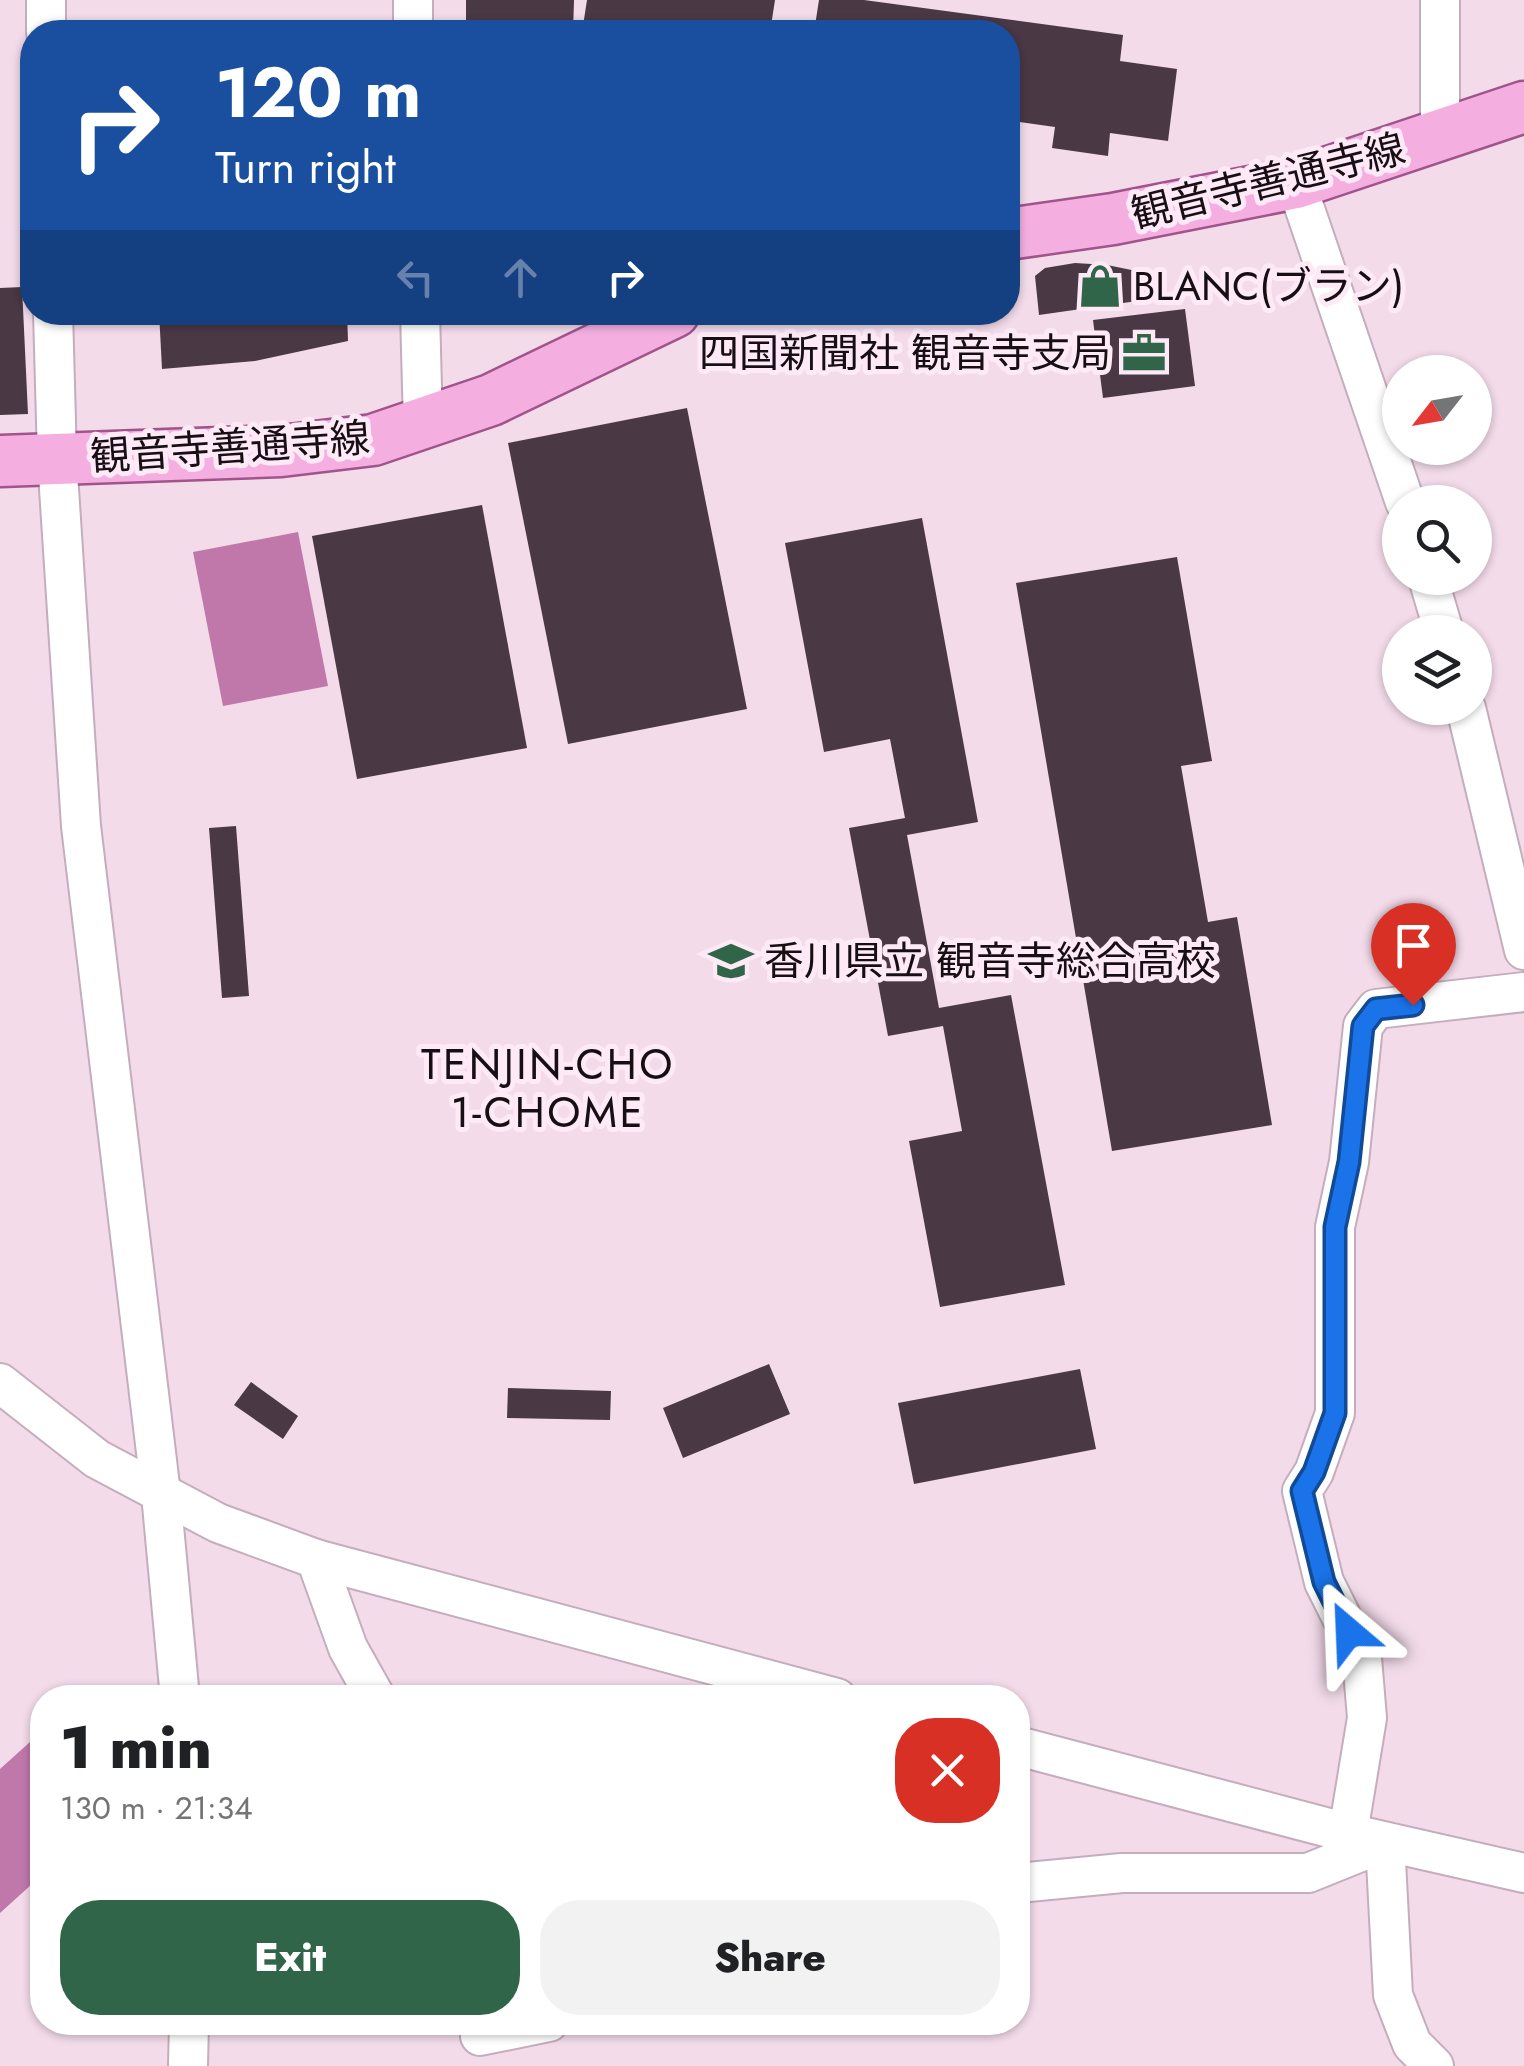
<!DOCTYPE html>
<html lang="en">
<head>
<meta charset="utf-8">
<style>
	body { margin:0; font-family:Jost,"Noto Sans JP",sans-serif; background:#f2f2f2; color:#202124; height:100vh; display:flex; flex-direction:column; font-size:38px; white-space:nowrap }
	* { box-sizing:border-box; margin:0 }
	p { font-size:32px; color:#757577 }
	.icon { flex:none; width:55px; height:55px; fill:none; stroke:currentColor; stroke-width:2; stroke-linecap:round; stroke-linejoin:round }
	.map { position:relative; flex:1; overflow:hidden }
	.sheet { position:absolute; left:30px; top:1685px; width:1000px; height:350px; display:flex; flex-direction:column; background:#fff; border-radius:40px; box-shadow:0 2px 8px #0004 }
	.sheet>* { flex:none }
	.hud { position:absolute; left:20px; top:20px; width:1000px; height:305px; border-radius:40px; box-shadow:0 2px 8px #0004; background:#1a4fa0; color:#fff; overflow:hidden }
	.needle { width:65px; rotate:239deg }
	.controls { position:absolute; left:1382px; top:355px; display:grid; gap:20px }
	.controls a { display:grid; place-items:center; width:110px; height:110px; border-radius:50%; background:#fff; box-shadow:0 2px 8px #0004; font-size:50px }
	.pin { position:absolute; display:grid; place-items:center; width:85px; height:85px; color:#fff; margin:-102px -42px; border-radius:50% 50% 50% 0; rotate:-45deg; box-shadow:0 0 10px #0007 }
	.pin .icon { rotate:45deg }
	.me { position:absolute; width:110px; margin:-55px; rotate:334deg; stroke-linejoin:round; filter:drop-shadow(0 0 8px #0008) }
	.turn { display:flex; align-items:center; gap:35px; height:210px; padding:0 30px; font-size:45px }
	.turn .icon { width:130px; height:130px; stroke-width:2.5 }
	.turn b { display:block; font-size:70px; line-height:85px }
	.lanes { display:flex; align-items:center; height:95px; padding:0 30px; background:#0003; justify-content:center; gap:50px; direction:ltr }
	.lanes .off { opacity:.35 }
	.round { display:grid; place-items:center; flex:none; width:105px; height:105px; border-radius:40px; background:#f2f2f2 }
	.overview { display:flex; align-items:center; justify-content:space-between; height:170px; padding:0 30px }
	h1 { font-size:60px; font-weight:800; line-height:75px }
	.cta { display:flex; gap:20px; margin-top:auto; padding:20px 30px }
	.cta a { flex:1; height:115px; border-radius:40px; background:#316549; color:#fff; font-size:40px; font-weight:800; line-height:115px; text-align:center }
	.cta a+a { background:#f2f2f2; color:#202124 }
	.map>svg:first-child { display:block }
</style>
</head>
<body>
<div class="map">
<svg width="1524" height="2066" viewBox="0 0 1524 2066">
	<rect width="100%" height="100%" fill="#f3dbea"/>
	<!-- water -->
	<g fill="#c077aa">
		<polygon points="298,532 328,686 223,706 193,552"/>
		<polygon points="40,1733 42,1875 0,1913 0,1769"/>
	</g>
	<!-- building -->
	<g fill="#4a3844">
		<polygon points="466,0 574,0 573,32 466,32"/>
		<polygon points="587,0 775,0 770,32 582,32"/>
		<polygon points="819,0 864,0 1123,35 1120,61 1177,69 1168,141 1110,133 1108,156 1052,148 1055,127 1013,121 1016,92 1008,90 1008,32 814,32"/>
		<polygon points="1075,263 1107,265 1161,276 1165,297 1039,315 1035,276 1045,268"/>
		<polygon points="22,287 28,414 0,415 0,288"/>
		<polygon points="1185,309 1195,386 1103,398 1093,320"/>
		<polygon points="159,312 347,312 348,341 255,361 162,369"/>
		<polygon points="687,408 747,709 568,744 508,443"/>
		<polygon points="482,505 527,748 357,779 312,536"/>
		<polygon points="922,518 978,822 907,835 939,1008 1011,995 1065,1285 940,1307 909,1141 962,1131 943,1026 888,1036 849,828 905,818 890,739 824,752 785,543"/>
		<polygon points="1177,557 1212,761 1181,766 1208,922 1237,917 1272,1125 1112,1151 1016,583"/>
		<polygon points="236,826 249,996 222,998 209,828"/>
		<polygon points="769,1364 790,1414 683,1458 663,1408"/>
		<polygon points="1080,1369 1096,1449 914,1484 898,1403"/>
		<polygon points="251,1382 298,1416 283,1439 234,1405"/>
		<polygon points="508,1388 611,1391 610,1420 507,1418"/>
	</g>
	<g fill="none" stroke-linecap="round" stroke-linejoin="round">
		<!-- minor casing -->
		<g stroke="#c4adbc" stroke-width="42">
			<g id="minor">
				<polyline points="46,0 46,32"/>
				<polyline points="413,0 413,32"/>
				<polyline points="1440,0 1440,137"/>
				<polyline points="1296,183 1405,502"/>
				<polyline points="53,312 57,458 81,826 161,1494 180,1698"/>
				<polyline points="420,312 423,426"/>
				<polyline points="1428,578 1444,632"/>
				<polyline points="1466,708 1524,950"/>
				<polyline points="0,1383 97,1459 218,1523 316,1559 837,1698"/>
				<polyline points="316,1559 348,1648 376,1698"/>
				<polyline points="1018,1746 1348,1833 1524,1873"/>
				<polyline points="1348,1833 1367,1718 1362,1658 1324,1582 1302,1491 1314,1472 1335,1413 1335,1227 1349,1162 1363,1026 1376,1009 1524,992"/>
				<polyline points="1018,1883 1122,1873 1308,1873 1385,1842 1393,1995 1412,2044 1434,2066"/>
				<polyline points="480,2036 549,2022"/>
				<polyline points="188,2066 189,2022"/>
			</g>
		</g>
		<!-- major casing -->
		<g stroke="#a1548c" stroke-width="55">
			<g id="major">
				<polyline points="1008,234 1113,219 1296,183 1524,107"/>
				<polyline points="0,461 281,451 373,440 491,400 674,312"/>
			</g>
		</g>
		<!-- minor -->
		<use href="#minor" stroke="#fff" stroke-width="38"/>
		<!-- major -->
		<use href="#major" stroke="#f4afe0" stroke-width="50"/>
	</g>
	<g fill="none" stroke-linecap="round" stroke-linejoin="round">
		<!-- route casing -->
		<g stroke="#114b97" stroke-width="25">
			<polyline id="route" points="1349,1632 1324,1582 1302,1491 1314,1472 1335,1413 1335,1227 1349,1162 1363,1026 1376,1009 1413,1005"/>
		</g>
		<!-- route -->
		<use href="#route" stroke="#1a73e8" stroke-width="18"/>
	</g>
	<!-- icons -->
	<defs>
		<g id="shop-bare" transform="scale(3.45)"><path d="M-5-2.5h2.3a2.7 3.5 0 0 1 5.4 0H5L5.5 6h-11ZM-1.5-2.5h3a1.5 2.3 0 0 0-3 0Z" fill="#316549" stroke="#fdeaf6" stroke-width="2.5" paint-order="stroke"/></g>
		<g id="office-bare" transform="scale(3.45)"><path d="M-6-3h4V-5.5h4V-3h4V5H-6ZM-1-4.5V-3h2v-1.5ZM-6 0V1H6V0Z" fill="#316549" stroke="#fdeaf6" stroke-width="2.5" paint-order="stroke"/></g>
		<g id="school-bare" transform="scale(3.45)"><path d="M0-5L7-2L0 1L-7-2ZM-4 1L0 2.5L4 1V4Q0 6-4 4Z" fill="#316549" stroke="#fdeaf6" stroke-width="2.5" paint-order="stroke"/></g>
	</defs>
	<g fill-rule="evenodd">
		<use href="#shop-bare" x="1100" y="286"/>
		<use href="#office-bare" x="1144" y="353"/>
		<use href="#school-bare" x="731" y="961"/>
	</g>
	<g text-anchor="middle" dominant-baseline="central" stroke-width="10" stroke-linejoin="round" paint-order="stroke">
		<!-- street labels -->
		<g font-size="40" fill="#170f14" stroke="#fdeaf6">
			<text transform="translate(1268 181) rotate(-14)">観音寺善通寺線</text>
			<text transform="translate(230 447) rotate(-4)">観音寺善通寺線</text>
		</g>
		<!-- poi labels -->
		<g font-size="40" fill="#170f14" stroke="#fdeaf6" text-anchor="start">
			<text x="1133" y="286">BLANC(ブラン)</text>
			<text x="1111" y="353" text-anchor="end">四国新聞社 観音寺支局</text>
			<text x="764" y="961">香川県立 観音寺総合高校</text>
		</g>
		<!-- neighbourhood labels -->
		<g font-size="42" letter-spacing="2.5" fill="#170f14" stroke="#fdeaf6">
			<text x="548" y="1064">TENJIN-CHO<tspan x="548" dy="48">1-CHOME</tspan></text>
		</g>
	</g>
</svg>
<div class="controls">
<a><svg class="needle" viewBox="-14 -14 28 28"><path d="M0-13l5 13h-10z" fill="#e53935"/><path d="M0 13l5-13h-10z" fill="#757577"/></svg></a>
<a><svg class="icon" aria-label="search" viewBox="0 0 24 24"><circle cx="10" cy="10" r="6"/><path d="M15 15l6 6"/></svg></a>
<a><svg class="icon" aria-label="layers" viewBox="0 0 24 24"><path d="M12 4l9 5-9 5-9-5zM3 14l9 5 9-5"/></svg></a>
</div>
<div class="pin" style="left:1413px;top:1005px;background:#d93025"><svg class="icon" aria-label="arrive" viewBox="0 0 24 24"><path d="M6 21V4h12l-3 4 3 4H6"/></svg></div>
<svg class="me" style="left:1349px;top:1632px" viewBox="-20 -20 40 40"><path d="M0-17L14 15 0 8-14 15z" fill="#1a73e8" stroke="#fff" stroke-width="4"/></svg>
<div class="hud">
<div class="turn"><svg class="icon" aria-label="right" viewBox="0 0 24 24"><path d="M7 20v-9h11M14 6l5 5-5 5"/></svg><div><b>120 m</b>Turn right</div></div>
<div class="lanes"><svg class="icon off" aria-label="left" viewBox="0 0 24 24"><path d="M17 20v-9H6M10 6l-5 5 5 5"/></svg><svg class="icon off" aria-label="ahead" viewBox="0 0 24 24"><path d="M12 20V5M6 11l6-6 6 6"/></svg><svg class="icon" aria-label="right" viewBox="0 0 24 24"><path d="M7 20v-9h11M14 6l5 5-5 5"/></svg></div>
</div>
<section class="sheet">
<div class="overview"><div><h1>1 min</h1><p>130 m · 21:34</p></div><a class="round" style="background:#d93025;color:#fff"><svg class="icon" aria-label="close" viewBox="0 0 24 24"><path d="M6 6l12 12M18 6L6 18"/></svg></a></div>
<div class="cta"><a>Exit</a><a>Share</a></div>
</section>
</div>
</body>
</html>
